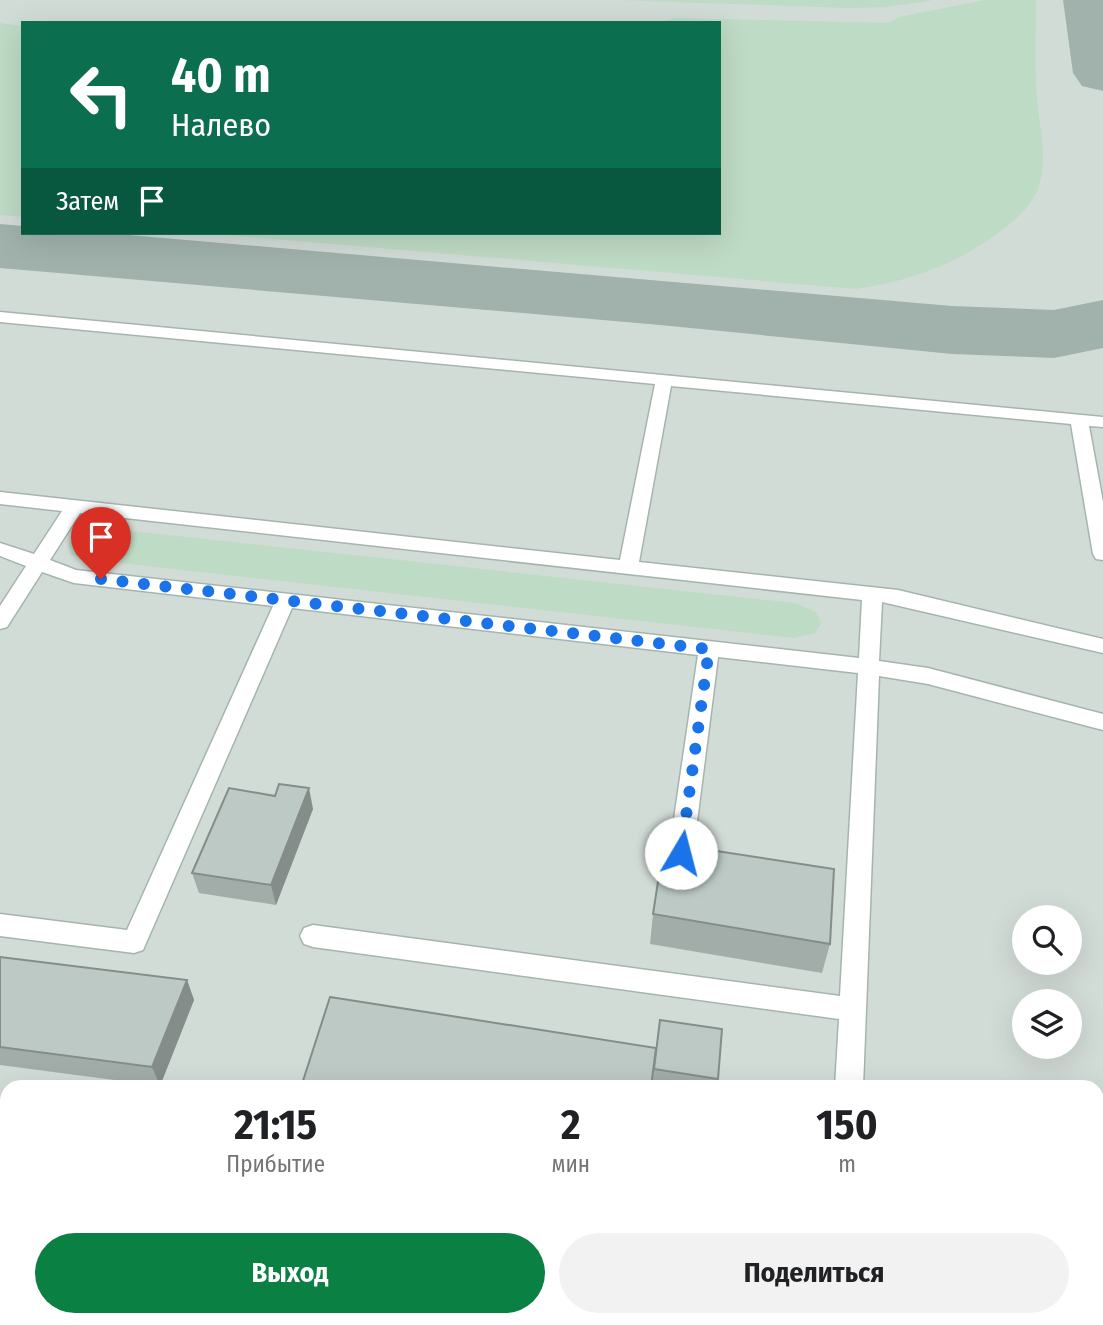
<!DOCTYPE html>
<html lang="ru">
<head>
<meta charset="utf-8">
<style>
	body { margin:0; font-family:"Fira Sans Condensed",sans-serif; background:#f2f2f2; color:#202124; height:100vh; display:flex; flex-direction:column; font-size:26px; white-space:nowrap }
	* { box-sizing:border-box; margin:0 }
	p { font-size:23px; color:#757577 }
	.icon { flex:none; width:38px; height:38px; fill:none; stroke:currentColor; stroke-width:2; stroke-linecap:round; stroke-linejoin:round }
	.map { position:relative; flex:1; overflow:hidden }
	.side { position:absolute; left:0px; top:1080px; width:1104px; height:247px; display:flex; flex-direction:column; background:#fff; border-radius:21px 21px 0 0; box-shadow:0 7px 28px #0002 }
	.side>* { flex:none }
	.guide { position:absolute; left:21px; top:21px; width:700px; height:214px; border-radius:0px; box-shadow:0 7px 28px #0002; background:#0b6e4f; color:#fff; overflow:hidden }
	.fabs { position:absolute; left:1012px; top:905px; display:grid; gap:14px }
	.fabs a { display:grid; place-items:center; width:70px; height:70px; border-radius:50%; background:#fff; box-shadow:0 7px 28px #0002; font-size:35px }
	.pin { position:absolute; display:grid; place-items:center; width:60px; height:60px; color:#fff; margin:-72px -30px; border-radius:50% 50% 50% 0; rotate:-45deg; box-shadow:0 0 7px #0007 }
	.pin .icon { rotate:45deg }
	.me { position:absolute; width:77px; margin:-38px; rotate:8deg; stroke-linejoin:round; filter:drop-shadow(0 0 5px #0008) }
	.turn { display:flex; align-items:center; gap:24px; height:147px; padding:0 35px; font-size:32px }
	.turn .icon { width:91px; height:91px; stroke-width:2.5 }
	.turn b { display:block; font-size:49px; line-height:60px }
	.then { display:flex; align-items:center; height:66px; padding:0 35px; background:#0003; gap:14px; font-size:26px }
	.eta { display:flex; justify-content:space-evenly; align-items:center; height:119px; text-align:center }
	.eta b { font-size:42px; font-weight:700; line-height:49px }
	.action { display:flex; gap:14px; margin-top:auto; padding:14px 35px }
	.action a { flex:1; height:80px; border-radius:42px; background:#0b8043; color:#fff; font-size:28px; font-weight:700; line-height:80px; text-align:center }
	.action a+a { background:#f2f2f2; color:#202124 }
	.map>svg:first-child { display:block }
</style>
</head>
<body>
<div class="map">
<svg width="1103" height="1325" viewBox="0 0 1103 1325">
	<rect width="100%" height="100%" fill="#e3ece8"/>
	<!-- built -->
	<path fill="#d2dcd7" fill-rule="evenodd" d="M 0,0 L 1103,0 L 1103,1325 L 0,1325 ZM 23,23 L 719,23 L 719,233 L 23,233 ZM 1024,917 L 1069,917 L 1069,962 L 1024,962 ZM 1024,1001 L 1069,1001 L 1069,1046 L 1024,1046 ZM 7,1087 L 1097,1087 L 1097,1320 L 7,1320 Z"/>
	<!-- green -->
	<g fill="#bedbc5">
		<polygon points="616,0 934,0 886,7 849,8"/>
		<path d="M 985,0 L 1036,0 C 1036,28 1035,57 1036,85 C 1037,117 1049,154 1039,186 C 1032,206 1015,221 998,233 C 954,265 910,281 856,289 L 204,233 L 719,233 L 719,23 L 653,23 L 675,18 L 888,23 L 899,17 Z"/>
		<polygon points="0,23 23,26 23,217 0,215"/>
		<polygon points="94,527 795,603 816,612 821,623 815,633 793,638 83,559 71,555 68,546 73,536"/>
	</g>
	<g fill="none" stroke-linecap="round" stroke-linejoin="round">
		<!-- taxiway -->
		<g fill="#a1b2ac" fill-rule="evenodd">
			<polygon points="1063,0 1103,0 1103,91 1082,86 1073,73"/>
			<polygon points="0,224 23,226 23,233 105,233 952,306 1054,310 1103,300 1103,348 1054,358 952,354 660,325 0,268"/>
		</g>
		<!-- minor casing -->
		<g stroke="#a6b4af" stroke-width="3">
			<g id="minor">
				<path d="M 0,312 L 1103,417 L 1103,427 L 1089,426 L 1103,502 L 1103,560 L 1096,559 L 1093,554 L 1071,424 L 671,386 L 639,562 L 898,590 L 1103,639 L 1103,653 L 882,602 L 879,661 L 928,668 L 1103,714 L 1103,730 L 928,684 L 879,676 L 863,1087 L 835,1087 L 839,1019 L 313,947 L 304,944 L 300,936 L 304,928 L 313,925 L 840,996 L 858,673 L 718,657 L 693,853 L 689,860 L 681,863 L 673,860 L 669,853 L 698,655 L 292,608 L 143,950 L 134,953 L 0,936 L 0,914 L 127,930 L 273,606 L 74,583 L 42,572 L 7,627 L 0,629 L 0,606 L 26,566 L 0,556 L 0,543 L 34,554 L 62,511 L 0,504 L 0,492 L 620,560 L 655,384 L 0,322 ZM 80,513 L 862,600 L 859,658 L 76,570 L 50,560 Z"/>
				<polygon points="469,1320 499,1320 498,1325 468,1325"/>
				<rect x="826" y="1320" width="30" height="5"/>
			</g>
		</g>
		<!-- minor -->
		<use href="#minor" fill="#fff" fill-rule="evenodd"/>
	</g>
	<!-- wall -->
	<g fill="#a2ada9">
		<polygon points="313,809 276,905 199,893 192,873"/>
		<polygon points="653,914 830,944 822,973 650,944"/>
		<polygon points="0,957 187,980 194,1000 160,1086 0,1065"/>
		<polygon points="330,997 718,1079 716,1087 303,1087 302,1084"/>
		<polygon points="1097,1161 1103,1162 1103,1281 1097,1280"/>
	</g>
	<!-- shaded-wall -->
	<g fill="#848d89">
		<polygon points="309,788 313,809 276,905 271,885"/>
		<polygon points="187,980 194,1000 160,1086 152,1067"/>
		<polygon points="381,1320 392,1320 390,1325 380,1325"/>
	</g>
	<!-- building -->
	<g fill="#bcc9c4" stroke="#848d89" stroke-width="2">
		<polygon points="279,784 309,788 271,885 192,873 229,788 275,796"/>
		<polygon points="664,843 834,869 830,944 653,914"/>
		<polygon points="0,957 187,980 152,1067 0,1047"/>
		<polygon points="330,997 656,1048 651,1087 317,1087 302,1084"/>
		<polygon points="660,1020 722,1029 718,1079 654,1069"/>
		<polygon points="1097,1161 1103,1162 1103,1271 1097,1270"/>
		<polygon points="218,1320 381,1320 380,1325 216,1325"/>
	</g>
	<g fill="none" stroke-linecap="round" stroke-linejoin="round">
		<!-- route -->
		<polyline stroke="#1a73e8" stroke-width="12" stroke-dasharray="0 21.6" points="101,579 709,649 681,853"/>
	</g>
</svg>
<div class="fabs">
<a><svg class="icon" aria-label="search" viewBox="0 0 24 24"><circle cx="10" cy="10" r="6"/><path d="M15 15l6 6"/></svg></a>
<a><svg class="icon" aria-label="layers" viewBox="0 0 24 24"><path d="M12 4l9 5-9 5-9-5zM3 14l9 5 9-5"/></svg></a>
</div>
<div class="pin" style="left:101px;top:579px;background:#d93025"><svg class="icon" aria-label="arrive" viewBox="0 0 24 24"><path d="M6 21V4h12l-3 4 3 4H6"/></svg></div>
<svg class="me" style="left:681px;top:853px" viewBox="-20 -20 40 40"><circle r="19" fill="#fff"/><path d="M0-13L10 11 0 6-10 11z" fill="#1a73e8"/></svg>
<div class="guide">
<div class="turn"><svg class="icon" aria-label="left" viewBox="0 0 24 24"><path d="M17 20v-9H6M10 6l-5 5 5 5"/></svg><div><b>40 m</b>Налево</div></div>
<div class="then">Затем<svg class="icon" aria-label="arrive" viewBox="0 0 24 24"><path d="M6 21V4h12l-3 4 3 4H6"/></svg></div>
</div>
<section class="side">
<div class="eta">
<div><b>21:15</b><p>Прибытие</p></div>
<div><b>2</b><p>мин</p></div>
<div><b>150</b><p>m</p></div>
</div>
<div class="action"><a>Выход</a><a>Поделиться</a></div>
</section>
</div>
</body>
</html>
